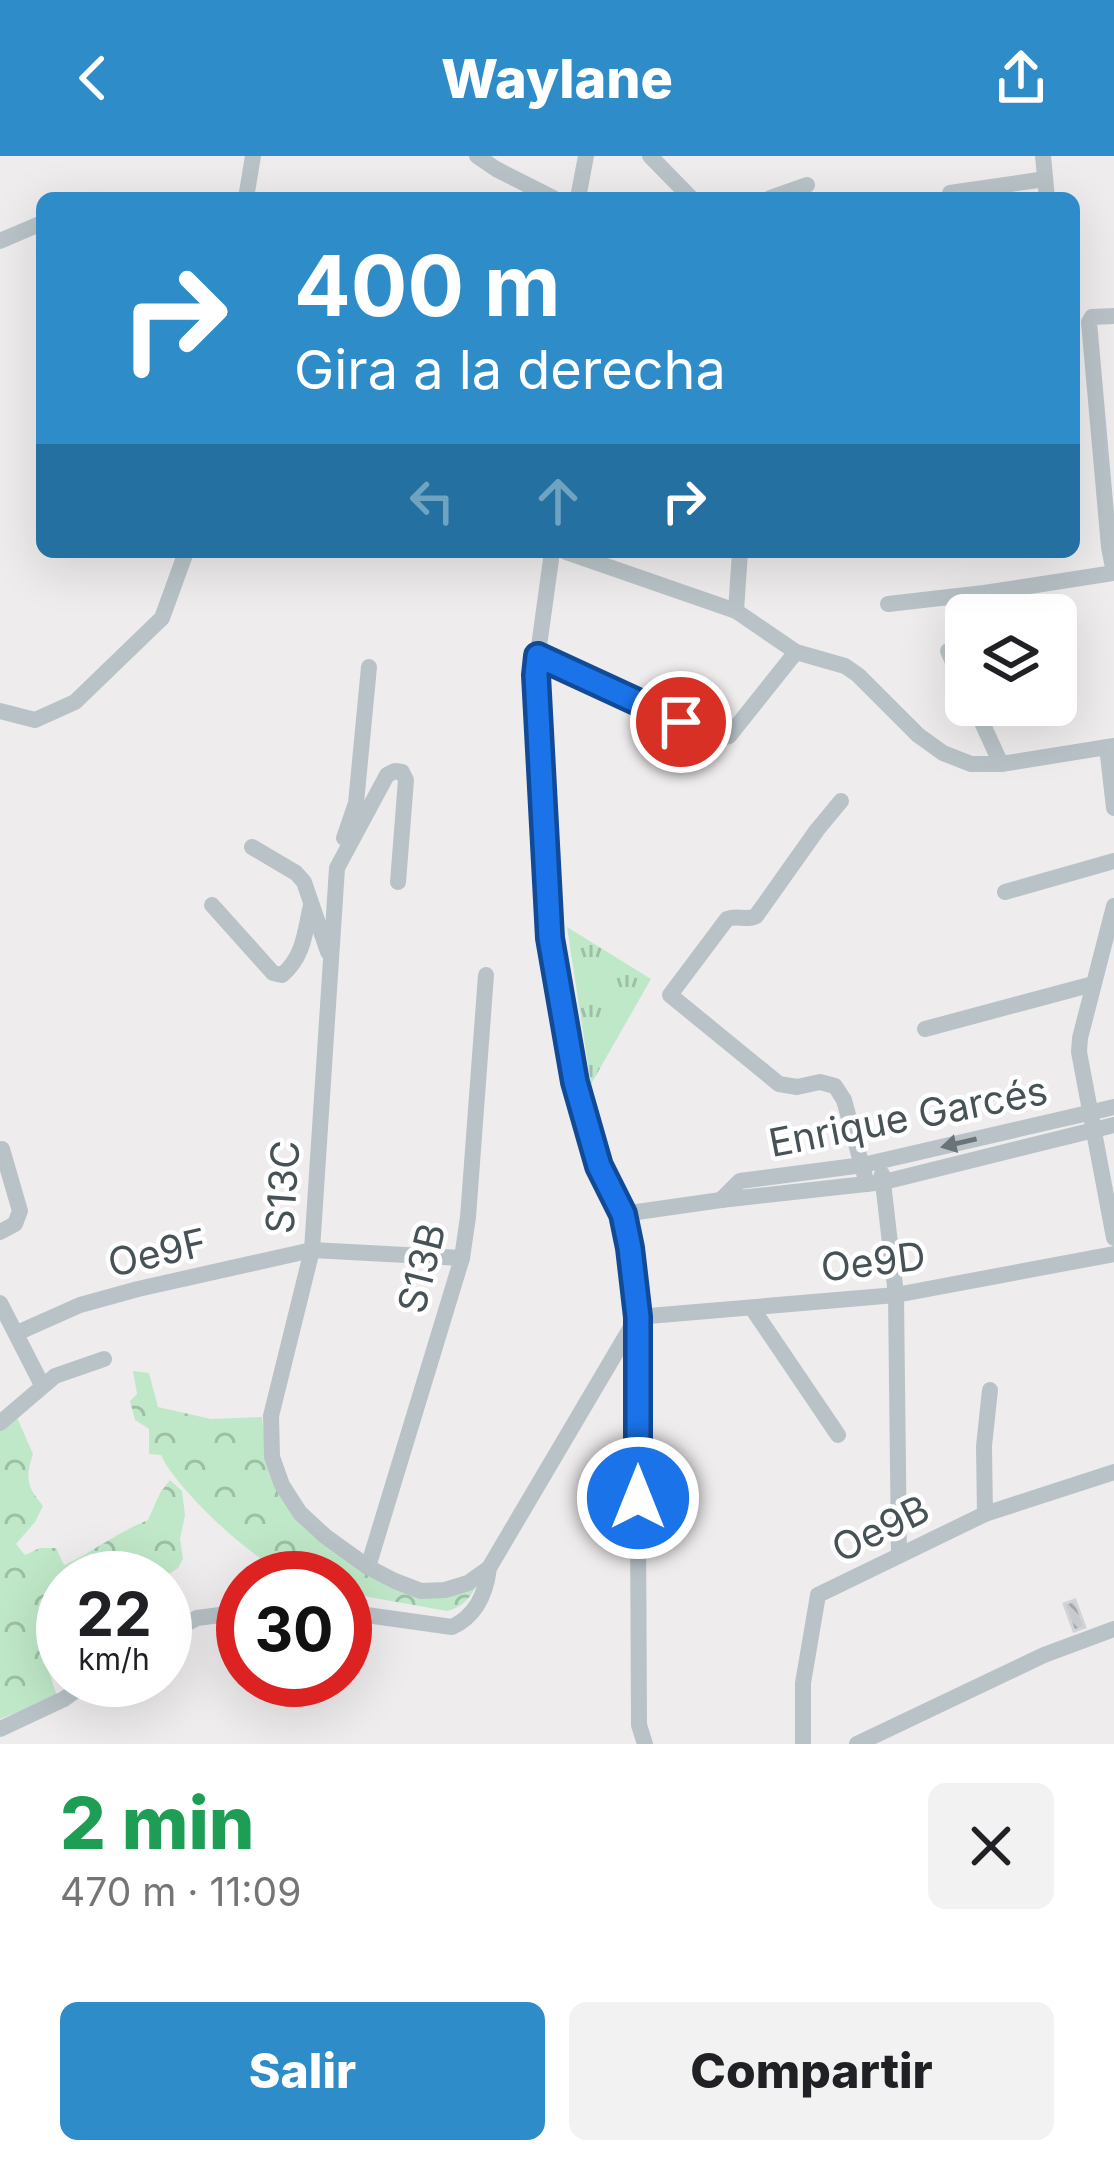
<!DOCTYPE html>
<html lang="es">
<head>
<meta charset="utf-8">
<style>
	body { margin:0; font-family:Inter,sans-serif; background:#f2f2f2; color:#202124; height:100vh; display:flex; flex-direction:column; font-size:45px; white-space:nowrap }
	* { box-sizing:border-box; margin:0 }
	p { font-size:39px; color:#757577 }
	.icon { flex:none; width:66px; height:66px; fill:none; stroke:currentColor; stroke-width:2; stroke-linecap:round; stroke-linejoin:round }
	.map { position:relative; height:1588px; overflow:hidden }
	.details { display:flex; flex-direction:column; background:#fff; flex:1 }
	.details>* { flex:none }
	.banner { position:absolute; left:36px; top:36px; width:1044px; height:366px; border-radius:18px; box-shadow:0 12px 48px #0002; background:#2e8cc8; color:#fff; overflow:hidden }
	.tools { position:absolute; left:945px; top:438px; display:grid; gap:24px }
	.tools a { display:grid; place-items:center; width:132px; height:132px; border-radius:18px; background:#fff; box-shadow:0 12px 48px #0002; font-size:60px }
	.speed { position:absolute; left:36px; top:1395px; display:flex; gap:24px; font-size:60px; font-weight:700; text-align:center }
	.speed>* { display:grid; place-content:center; width:156px; height:156px; border-radius:50%; background:#fff; box-shadow:0 12px 48px #0002; line-height:1 }
	.speed small { font-size:30px; font-weight:400 }
	.speed .limit { border:18px solid #d22; background:#fff; color:#111 }
	.pin { position:absolute; display:grid; place-items:center; width:102px; height:102px; color:#fff; margin:-51px; border:6px solid #fff; border-radius:50%; box-shadow:0 3px 12px #0007 }
	.me { position:absolute; width:132px; margin:-66px; rotate:0deg; stroke-linejoin:round; filter:drop-shadow(0 0 9px #0008) }
	.turn { display:flex; align-items:center; gap:42px; height:252px; padding:0 60px; font-size:54px }
	.turn .icon { width:156px; height:156px; stroke-width:2.5 }
	.turn b { display:block; font-size:84px; line-height:102px }
	.lanes { display:flex; align-items:center; height:114px; padding:0 60px; background:#0003; justify-content:center; gap:60px; direction:ltr }
	.lanes .off { opacity:.35 }
	.round { display:grid; place-items:center; flex:none; width:126px; height:126px; border-radius:18px; background:#f2f2f2 }
	.overview { display:flex; align-items:center; justify-content:space-between; height:204px; padding:0 60px }
	h1 { font-size:72px; font-weight:800; line-height:90px; color:#1e9e55 }
	.primary-button { display:flex; gap:24px; margin-top:auto; padding:24px 60px }
	.primary-button a { flex:1; height:138px; border-radius:18px; background:#2e8cc8; color:#fff; font-size:48px; font-weight:800; line-height:138px; text-align:center }
	.primary-button a+a { background:#f2f2f2; color:#202124 }
	header { display:flex; justify-content:space-between; align-items:center; height:156px; padding:0 60px; background:#2e8cc8; color:#fff; font-size:54px; font-weight:800 }
	.map>svg:first-child { display:block }
</style>
</head>
<body>
<header><svg class="icon" aria-label="back" viewBox="0 0 24 24"><path d="M15 5l-7 7 7 7"/></svg>Waylane<svg class="icon" aria-label="share" viewBox="0 0 24 24"><path d="M12 15V3M7 8l5-5 5 5M5 13v7h14v-7"/></svg></header>
<div class="map">
<svg width="1114" height="1588" viewBox="0 0 1114 1588">
	<defs>
		<pattern id="grass-tufts" width="24" height="20" patternUnits="userSpaceOnUse" patternTransform="scale(3)"><rect width="24" height="20" fill="#bfe8c8"/><path d="M3 7l-1-3M5 7V3M7 7l1-3M15 17l-1-3M17 17v-4M19 17l1-3" fill="none" stroke="#9dbfa5"/></pattern>
		<pattern id="forest-crowns" width="20" height="18" patternUnits="userSpaceOnUse" patternTransform="scale(3)"><rect width="20" height="18" fill="#bfe8c8"/><path d="M2 6a3 3 0 1 1 6 0M12 15a3 3 0 1 1 6 0" fill="none" stroke="#9dbfa5"/></pattern>
		<pattern id="building-back-hatch" width="6" height="6" patternUnits="userSpaceOnUse" patternTransform="scale(3)"><rect width="6" height="6" fill="#c7cace"/><path d="M-1 5l2 2M0 0l6 6M5-1l2 2" fill="none" stroke="#a3a7aa"/></pattern>
	</defs>
	<rect width="100%" height="100%" fill="#efeced"/>
	<!-- grass -->
	<polygon fill="url(#grass-tufts)" points="567,771 651,823 591,928"/>
	<!-- forest -->
	<g fill="url(#forest-crowns)">
		<path d="M 133,1215 L 149,1217 L 158,1251 L 211,1263 L 262,1261 L 266,1302 L 275,1332 L 393,1432 L 477,1429 C 469,1443 463,1451 447,1455 L 358,1439 L 345,1437 L 345,1422 C 330,1422 312,1425 298,1422 C 261,1414 176,1333 161,1299 L 149,1298 L 149,1273 L 135,1264 L 130,1245 L 137,1238 Z"/>
		<path d="M 15,1257 L 33,1298 C 25,1322 27,1331 43,1350 L 35,1366 L 16,1388 L 25,1399 L 40,1392 L 56,1392 L 64,1409 C 93,1396 118,1376 148,1364 L 160,1337 L 170,1324 L 182,1335 L 185,1359 L 180,1383 L 183,1403 L 178,1412 L 163,1422 L 63,1422 L 63,1466 L 48,1481 L 38,1483 L 57,1540 L 0,1563 L 0,1274 Z"/>
	</g>
	<!-- building -->
	<polygon fill="url(#building-back-hatch)" stroke="#d1d4d7" stroke-width="3" points="1075,1444 1085,1471 1074,1475 1064,1448"/>
	<g fill="none" stroke-linecap="round" stroke-linejoin="round">
		<!-- minor -->
		<g stroke="#b9c3c7" stroke-width="16">
			<polyline points="477,0 496,13 553,42"/>
			<polyline points="650,0 691,42"/>
			<polyline points="1043,0 1047,42"/>
			<polyline points="950,37 1045,23"/>
			<polyline points="246,42 253,0"/>
			<polyline points="578,42 586,0"/>
			<polyline points="770,42 807,29"/>
			<polyline points="0,85 42,67"/>
			<polyline points="1114,160 1092,161 1089,166 1109,391 1114,417"/>
			<polyline points="552,396 535,519 548,761 575,926 599,1010 623,1058 630,1092 637,1161 639,1569 645,1588"/>
			<polyline points="566,396 736,455"/>
			<polyline points="740,396 736,455 796,496 845,510 858,519 918,579 943,597 971,608 1001,608 1114,590"/>
			<polyline points="888,448 984,437 1114,417"/>
			<polyline points="948,495 966,533"/>
			<polyline points="538,500 717,583 729,580 796,496"/>
			<polyline points="974,549 1001,608"/>
			<polyline points="0,555 35,564 75,546 162,462 186,396"/>
			<polyline points="1107,591 1114,652"/>
			<path d="M 841,645 L 817,674 L 756,760 C 746,765 738,759 727,763 L 670,839 L 779,928 L 797,931 L 820,926 L 835,930 L 844,944 L 867,1028"/>
			<polyline points="344,682 356,647 369,511"/>
			<polyline points="252,691 296,717 304,726 328,796"/>
			<polyline points="398,726 406,624 402,616 395,615 387,619 337,712 312,1094 271,1260 272,1301 282,1329 300,1357 325,1380 368,1411 395,1425 421,1435 445,1434 468,1427 489,1412"/>
			<polyline points="1005,736 1114,705"/>
			<path d="M 212,749 L 273,817 L 282,819 C 304,801 305,775 311,749"/>
			<polyline points="1114,750 1080,882 1079,896 1114,1082"/>
			<polyline points="925,873 1093,828"/>
			<polyline points="882,1018 896,1139 899,1399"/>
			<polyline points="721,1044 740,1025 863,1009 1114,951"/>
			<polyline points="623,1058 721,1044 884,1026 1114,969"/>
			<polyline points="0,1076 15,1068 20,1055 2,993"/>
			<polyline points="0,1147 42,1229"/>
			<polyline points="752,1152 838,1279"/>
			<polyline points="17,1177 80,1149 138,1133 312,1094 462,1102"/>
			<polyline points="0,1267 55,1220 104,1203"/>
			<polyline points="985,1358 984,1290 990,1234"/>
			<polyline points="368,1411 462,1102 468,1061 486,819"/>
			<path d="M 345,1456 L 452,1471 C 476,1460 486,1437 489,1412 L 637,1161 L 896,1139 L 1114,1098"/>
			<polyline points="165,1479 197,1462 243,1456"/>
			<polyline points="0,1573 64,1543 90,1524"/>
			<polyline points="803,1588 803,1527 818,1439 985,1358 1114,1316"/>
			<polyline points="857,1588 1044,1499 1114,1473"/>
		</g>
	</g>
	<!-- one-way arrows -->
	<defs><path id="oneway-solid" d="M-6-.8H1V-3.2L6.5 0L1 3.2V.8H-6Z" transform="scale(3)"/></defs>
	<use fill="#697479" href="#oneway-solid" transform="translate(959 987) rotate(167)"/>
	<g fill="none" stroke-linecap="round" stroke-linejoin="round">
		<!-- route casing -->
		<g stroke="#114b97" stroke-width="30">
			<polyline id="route" points="638,1342 638,1161 630,1092 623,1058 599,1010 575,926 550,782 536,519 538,500 681,566"/>
		</g>
		<!-- route -->
		<use href="#route" stroke="#1a73e8" stroke-width="21"/>
	</g>
	<g text-anchor="middle" dominant-baseline="central" stroke-width="9" stroke-linejoin="round" paint-order="stroke">
		<!-- street labels -->
		<g font-size="39" fill="#475257" stroke="#fff">
			<text transform="translate(908 960) rotate(-11)">Enrique Garcés</text>
			<text transform="translate(282 1031) rotate(-86)">S13C</text>
			<text transform="translate(157 1096) rotate(-13)">Oe9F</text>
			<text transform="translate(873 1105) rotate(-7)">Oe9D</text>
			<text transform="translate(421 1112) rotate(-76)">S13B</text>
			<text transform="translate(880 1372) rotate(-26)">Oe9B</text>
		</g>
	</g>
</svg>
<div class="tools">
<a><svg class="icon" aria-label="layers" viewBox="0 0 24 24"><path d="M12 4l9 5-9 5-9-5zM3 14l9 5 9-5"/></svg></a>
</div>
<div class="speed"><div>22<small>km/h</small></div><div class="limit">30</div></div>
<div class="pin" style="left:681px;top:566px;background:#d93025"><svg class="icon" aria-label="arrive" viewBox="0 0 24 24"><path d="M6 21V4h12l-3 4 3 4H6"/></svg></div>
<svg class="me" style="left:638px;top:1342px" viewBox="-20 -20 40 40"><circle r="17" fill="#1a73e8" stroke="#fff" stroke-width="3"/><path d="M0-11L8 9 0 5-8 9z" fill="#fff"/></svg>
<div class="banner">
<div class="turn"><svg class="icon" aria-label="right" viewBox="0 0 24 24"><path d="M7 20v-9h11M14 6l5 5-5 5"/></svg><div><b>400 m</b>Gira a la derecha</div></div>
<div class="lanes"><svg class="icon off" aria-label="left" viewBox="0 0 24 24"><path d="M17 20v-9H6M10 6l-5 5 5 5"/></svg><svg class="icon off" aria-label="ahead" viewBox="0 0 24 24"><path d="M12 20V5M6 11l6-6 6 6"/></svg><svg class="icon" aria-label="right" viewBox="0 0 24 24"><path d="M7 20v-9h11M14 6l5 5-5 5"/></svg></div>
</div>
</div>
<section class="details">
<div class="overview"><div><h1>2 min</h1><p>470 m · 11:09</p></div><a class="round"><svg class="icon" aria-label="close" viewBox="0 0 24 24"><path d="M6 6l12 12M18 6L6 18"/></svg></a></div>
<div class="primary-button"><a>Salir</a><a>Compartir</a></div>
</section>
</body>
</html>
